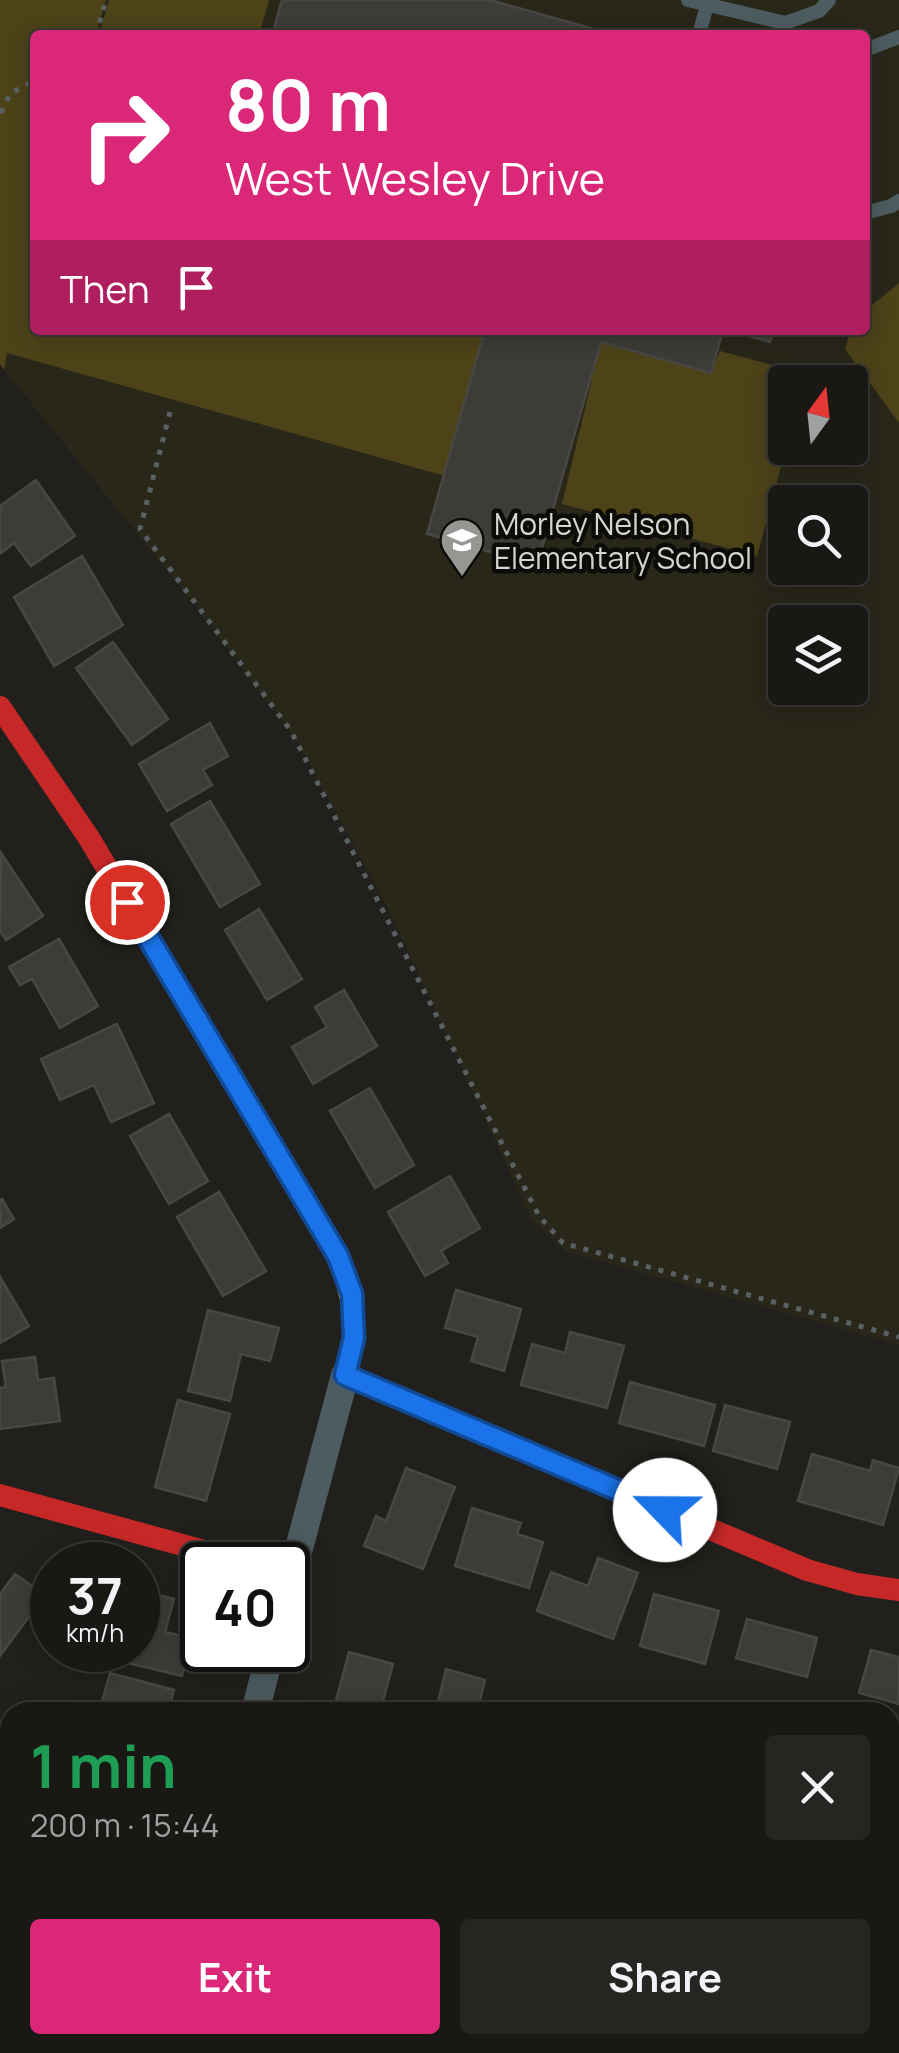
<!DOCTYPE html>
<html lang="en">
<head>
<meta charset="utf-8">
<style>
	body { margin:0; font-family:Manrope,sans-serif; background:#262522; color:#f1f3f6; height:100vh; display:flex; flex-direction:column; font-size:38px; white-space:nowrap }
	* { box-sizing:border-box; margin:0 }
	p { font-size:32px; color:#9fa0a0 }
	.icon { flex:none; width:55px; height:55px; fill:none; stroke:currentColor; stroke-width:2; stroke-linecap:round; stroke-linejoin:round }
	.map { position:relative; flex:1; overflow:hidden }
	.drawer { position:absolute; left:0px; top:1702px; width:900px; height:352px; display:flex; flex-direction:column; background:#191815; border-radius:30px 30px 0 0; box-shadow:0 5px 25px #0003,0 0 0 2px #373734 }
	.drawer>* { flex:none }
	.banner { position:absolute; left:30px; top:30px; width:840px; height:305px; border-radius:10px; box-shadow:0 5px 25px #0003,0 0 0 2px #373734; background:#db2777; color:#fff; overflow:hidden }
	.needle { width:65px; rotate:15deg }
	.buttons { position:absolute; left:768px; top:365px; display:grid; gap:20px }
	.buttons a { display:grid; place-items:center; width:100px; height:100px; border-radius:10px; background:#191815; box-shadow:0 5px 25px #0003,0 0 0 2px #373734; font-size:50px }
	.speed { position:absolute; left:30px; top:1542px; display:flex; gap:20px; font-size:50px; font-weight:700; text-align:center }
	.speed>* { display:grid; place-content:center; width:130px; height:130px; border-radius:50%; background:#191815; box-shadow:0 5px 25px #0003,0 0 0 2px #373734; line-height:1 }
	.speed small { font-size:25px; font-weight:400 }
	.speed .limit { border:5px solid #111; border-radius:15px; background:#fff; color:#111 }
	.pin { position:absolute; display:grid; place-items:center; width:85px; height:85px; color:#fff; margin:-42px; border:5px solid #fff; border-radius:50%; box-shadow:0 2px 10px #0007 }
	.me { position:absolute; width:110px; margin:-55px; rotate:293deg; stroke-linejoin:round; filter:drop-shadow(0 0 8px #0008) }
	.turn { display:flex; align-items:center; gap:35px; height:210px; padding:0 30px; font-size:45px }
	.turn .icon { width:130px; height:130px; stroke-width:2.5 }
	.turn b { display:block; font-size:70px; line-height:85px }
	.then { display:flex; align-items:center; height:95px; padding:0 30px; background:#0003; gap:20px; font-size:38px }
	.round { display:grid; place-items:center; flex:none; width:105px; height:105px; border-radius:10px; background:#262522 }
	.headline { display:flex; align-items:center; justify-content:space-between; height:170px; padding:0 30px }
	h1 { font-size:60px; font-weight:700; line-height:75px; color:#1e9e55 }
	.action { display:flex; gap:20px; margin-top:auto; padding:20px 30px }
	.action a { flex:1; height:115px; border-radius:10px; background:#db2777; color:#fff; font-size:40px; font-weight:700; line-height:115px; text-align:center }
	.action a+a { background:#262522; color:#f1f3f6 }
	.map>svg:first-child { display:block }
</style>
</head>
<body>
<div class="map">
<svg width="899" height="2053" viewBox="0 0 899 2053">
	<rect width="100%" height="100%" fill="#21201c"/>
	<!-- built -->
	<path fill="#29261a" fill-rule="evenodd" d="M 106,0 L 899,0 L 899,1345 L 565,1251 L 532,1221 L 389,910 L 298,743 L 191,600 L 4,370 L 6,353 L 35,330 L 865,330 L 865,35 L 96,35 ZM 785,382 L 850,382 L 850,448 L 785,448 ZM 785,502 L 850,502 L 850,568 L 785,568 ZM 785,622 L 850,622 L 850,688 L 785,688 Z"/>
	<!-- green -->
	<g fill="#4d4319">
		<polygon points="0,0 106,0 96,35 35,35 35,330 485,330 445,476 7,353 4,370 0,364"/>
		<polygon points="109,0 269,0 259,35 99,35"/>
		<polygon points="899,283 899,423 845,349 851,330 865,330 865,311"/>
		<polygon points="601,342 710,373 720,351 806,374 803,382 785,382 786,448 757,556 562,504"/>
	</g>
	<!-- building -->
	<g fill="#3d3c39" stroke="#484743" stroke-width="2.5">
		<polygon points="282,0 490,0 615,35 272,35"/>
		<polygon points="485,330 723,330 711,373 601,342 537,565 427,534"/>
		<polygon points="727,330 774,330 770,342"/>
		<polygon points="36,480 75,536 31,566 14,543 0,554 0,506"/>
		<polygon points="82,556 123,625 54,666 14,597"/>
		<polygon points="113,642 168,719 132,745 76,668"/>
		<polygon points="210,723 228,756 203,770 212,785 167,811 139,764"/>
		<polygon points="210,801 260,884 220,907 171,824"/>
		<polygon points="1,853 43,916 6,940 0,931"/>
		<polygon points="259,909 302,979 267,1000 225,930"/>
		<polygon points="59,939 98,1006 60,1028 32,979 20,985 9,967"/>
		<polygon points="344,990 377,1046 313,1084 292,1047 327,1027 315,1007"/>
		<polygon points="117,1024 154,1103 111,1122 94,1085 60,1100 41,1059"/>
		<polygon points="370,1088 414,1165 375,1188 330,1111"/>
		<polygon points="169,1114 208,1181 169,1204 130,1136"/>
		<polygon points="450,1176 480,1228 441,1251 448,1263 425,1276 388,1212"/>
		<polygon points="219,1192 266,1271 223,1296 177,1217"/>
		<polygon points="2,1199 14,1219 0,1228 0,1200"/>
		<polygon points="0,1277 29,1326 0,1343"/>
		<polygon points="456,1290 521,1309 504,1371 471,1361 478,1337 445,1328"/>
		<polygon points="208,1310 279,1328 270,1361 241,1354 230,1401 188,1391"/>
		<polygon points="570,1332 624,1346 607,1408 521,1385 532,1344 565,1353"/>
		<polygon points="35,1357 38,1380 54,1378 60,1421 0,1429 0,1388 6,1387 2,1361"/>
		<polygon points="630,1382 715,1405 704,1446 619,1423"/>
		<polygon points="178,1400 230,1414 206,1501 155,1487"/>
		<polygon points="725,1405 790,1422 777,1469 713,1451"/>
		<polygon points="812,1454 870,1471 873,1460 899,1468 883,1525 798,1501"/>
		<polygon points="406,1468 455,1487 423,1569 364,1546 376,1516 386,1521"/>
		<polygon points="472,1508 521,1523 517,1534 543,1542 529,1588 455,1566"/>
		<polygon points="598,1558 638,1573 613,1639 537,1611 551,1572 588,1586"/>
		<polygon points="15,1574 45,1595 0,1656 0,1594"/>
		<polygon points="138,1590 174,1599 165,1632 192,1638 182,1676 99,1656 101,1650 138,1650"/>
		<polygon points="654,1594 719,1611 705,1664 640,1646"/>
		<polygon points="747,1619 817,1638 807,1677 736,1658"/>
		<polygon points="871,1650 899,1657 899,1704 859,1693"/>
		<polygon points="349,1652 393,1664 380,1712 333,1712"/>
		<polygon points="446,1669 485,1680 477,1712 438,1702"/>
		<polygon points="110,1673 174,1690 168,1712 99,1712"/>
		<polygon points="890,1866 899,1868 899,1877 890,1910"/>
		<polygon points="14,2045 50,2045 79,2053 12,2053"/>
		<polygon points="572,2045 633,2045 631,2053 602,2053"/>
		<polygon points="649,2045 739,2045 737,2053 655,2053 647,2051"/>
		<polygon points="757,2045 789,2053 755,2053"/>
	</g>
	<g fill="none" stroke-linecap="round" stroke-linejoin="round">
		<!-- path -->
		<g stroke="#596163" stroke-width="5" stroke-dasharray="5 8" stroke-linecap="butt">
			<polyline points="96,35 106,0"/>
			<polyline points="0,111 2,111 10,94 35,80"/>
			<polyline points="170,412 140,529 291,731 539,1216 563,1243 899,1337"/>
		</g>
		<!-- lane -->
		<g stroke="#4d5c60" stroke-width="14">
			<polyline points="688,0 785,23 819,11 829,0"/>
			<polyline points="699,35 707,5"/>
			<polyline points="865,50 899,37"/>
			<polyline points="865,213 891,206 899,201"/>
		</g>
		<!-- street -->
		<g stroke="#4d5c60" stroke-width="28">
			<polyline points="288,1590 345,1375"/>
			<polyline points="255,1712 271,1650"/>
			<polyline points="890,1997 899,1999"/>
			<polyline points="163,2053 165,2045"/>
		</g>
		<!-- slow -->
		<path stroke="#ffc107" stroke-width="22" d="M 290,1175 C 320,1225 357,1274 354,1336 C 353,1349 348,1363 345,1375 L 537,1456"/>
		<!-- jam -->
		<g stroke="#c62828" stroke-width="22">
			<polyline points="0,707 89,838 290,1175"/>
			<polyline points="537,1456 807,1570 857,1584 899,1590"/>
			<polyline points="0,1495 255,1565"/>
		</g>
	</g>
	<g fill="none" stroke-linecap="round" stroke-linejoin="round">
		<!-- route casing -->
		<g stroke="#114b97" stroke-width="25">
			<polyline id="route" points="127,902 338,1256 352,1294 354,1338 345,1375 665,1510"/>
		</g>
		<!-- route -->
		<use href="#route" stroke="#1a73e8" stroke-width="18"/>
	</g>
	<!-- icons -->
	<defs>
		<g id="school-pin" transform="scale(2.25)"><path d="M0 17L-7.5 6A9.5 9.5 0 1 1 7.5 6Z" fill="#979692" stroke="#0b0b08"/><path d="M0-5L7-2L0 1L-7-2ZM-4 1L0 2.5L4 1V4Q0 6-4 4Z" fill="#fff"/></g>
	</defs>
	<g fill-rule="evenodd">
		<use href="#school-pin" x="462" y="540"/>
	</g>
	<g text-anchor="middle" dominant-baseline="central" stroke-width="9" stroke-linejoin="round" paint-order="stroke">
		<!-- poi labels -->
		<g font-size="30" fill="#d6d5d1" stroke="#0b0b08" text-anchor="start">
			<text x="494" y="523">Morley Nelson<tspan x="494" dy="34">Elementary School</tspan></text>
		</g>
	</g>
</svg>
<div class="buttons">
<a><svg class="needle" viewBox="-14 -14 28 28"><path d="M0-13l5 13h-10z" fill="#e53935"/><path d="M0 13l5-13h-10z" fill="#9fa0a0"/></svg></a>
<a><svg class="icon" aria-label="search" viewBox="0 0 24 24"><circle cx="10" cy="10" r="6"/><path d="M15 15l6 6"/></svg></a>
<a><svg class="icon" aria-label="layers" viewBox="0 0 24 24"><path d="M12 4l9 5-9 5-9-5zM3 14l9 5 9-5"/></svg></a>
</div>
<div class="speed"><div>37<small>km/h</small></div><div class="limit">40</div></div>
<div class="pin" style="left:127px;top:902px;background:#d93025"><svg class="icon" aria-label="arrive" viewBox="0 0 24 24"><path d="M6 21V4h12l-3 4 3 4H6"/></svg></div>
<svg class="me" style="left:665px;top:1510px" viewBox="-20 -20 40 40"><circle r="19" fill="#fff"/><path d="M0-13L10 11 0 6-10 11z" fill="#1a73e8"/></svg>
<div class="banner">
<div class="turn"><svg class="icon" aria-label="right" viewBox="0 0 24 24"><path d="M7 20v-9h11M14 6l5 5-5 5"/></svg><div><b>80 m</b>West Wesley Drive</div></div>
<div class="then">Then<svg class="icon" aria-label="arrive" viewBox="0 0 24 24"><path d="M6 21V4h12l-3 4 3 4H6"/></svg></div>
</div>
<section class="drawer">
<div class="headline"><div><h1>1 min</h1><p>200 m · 15:44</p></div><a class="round"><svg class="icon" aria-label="close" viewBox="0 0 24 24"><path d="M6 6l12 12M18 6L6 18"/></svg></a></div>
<div class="action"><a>Exit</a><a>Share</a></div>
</section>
</div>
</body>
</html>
